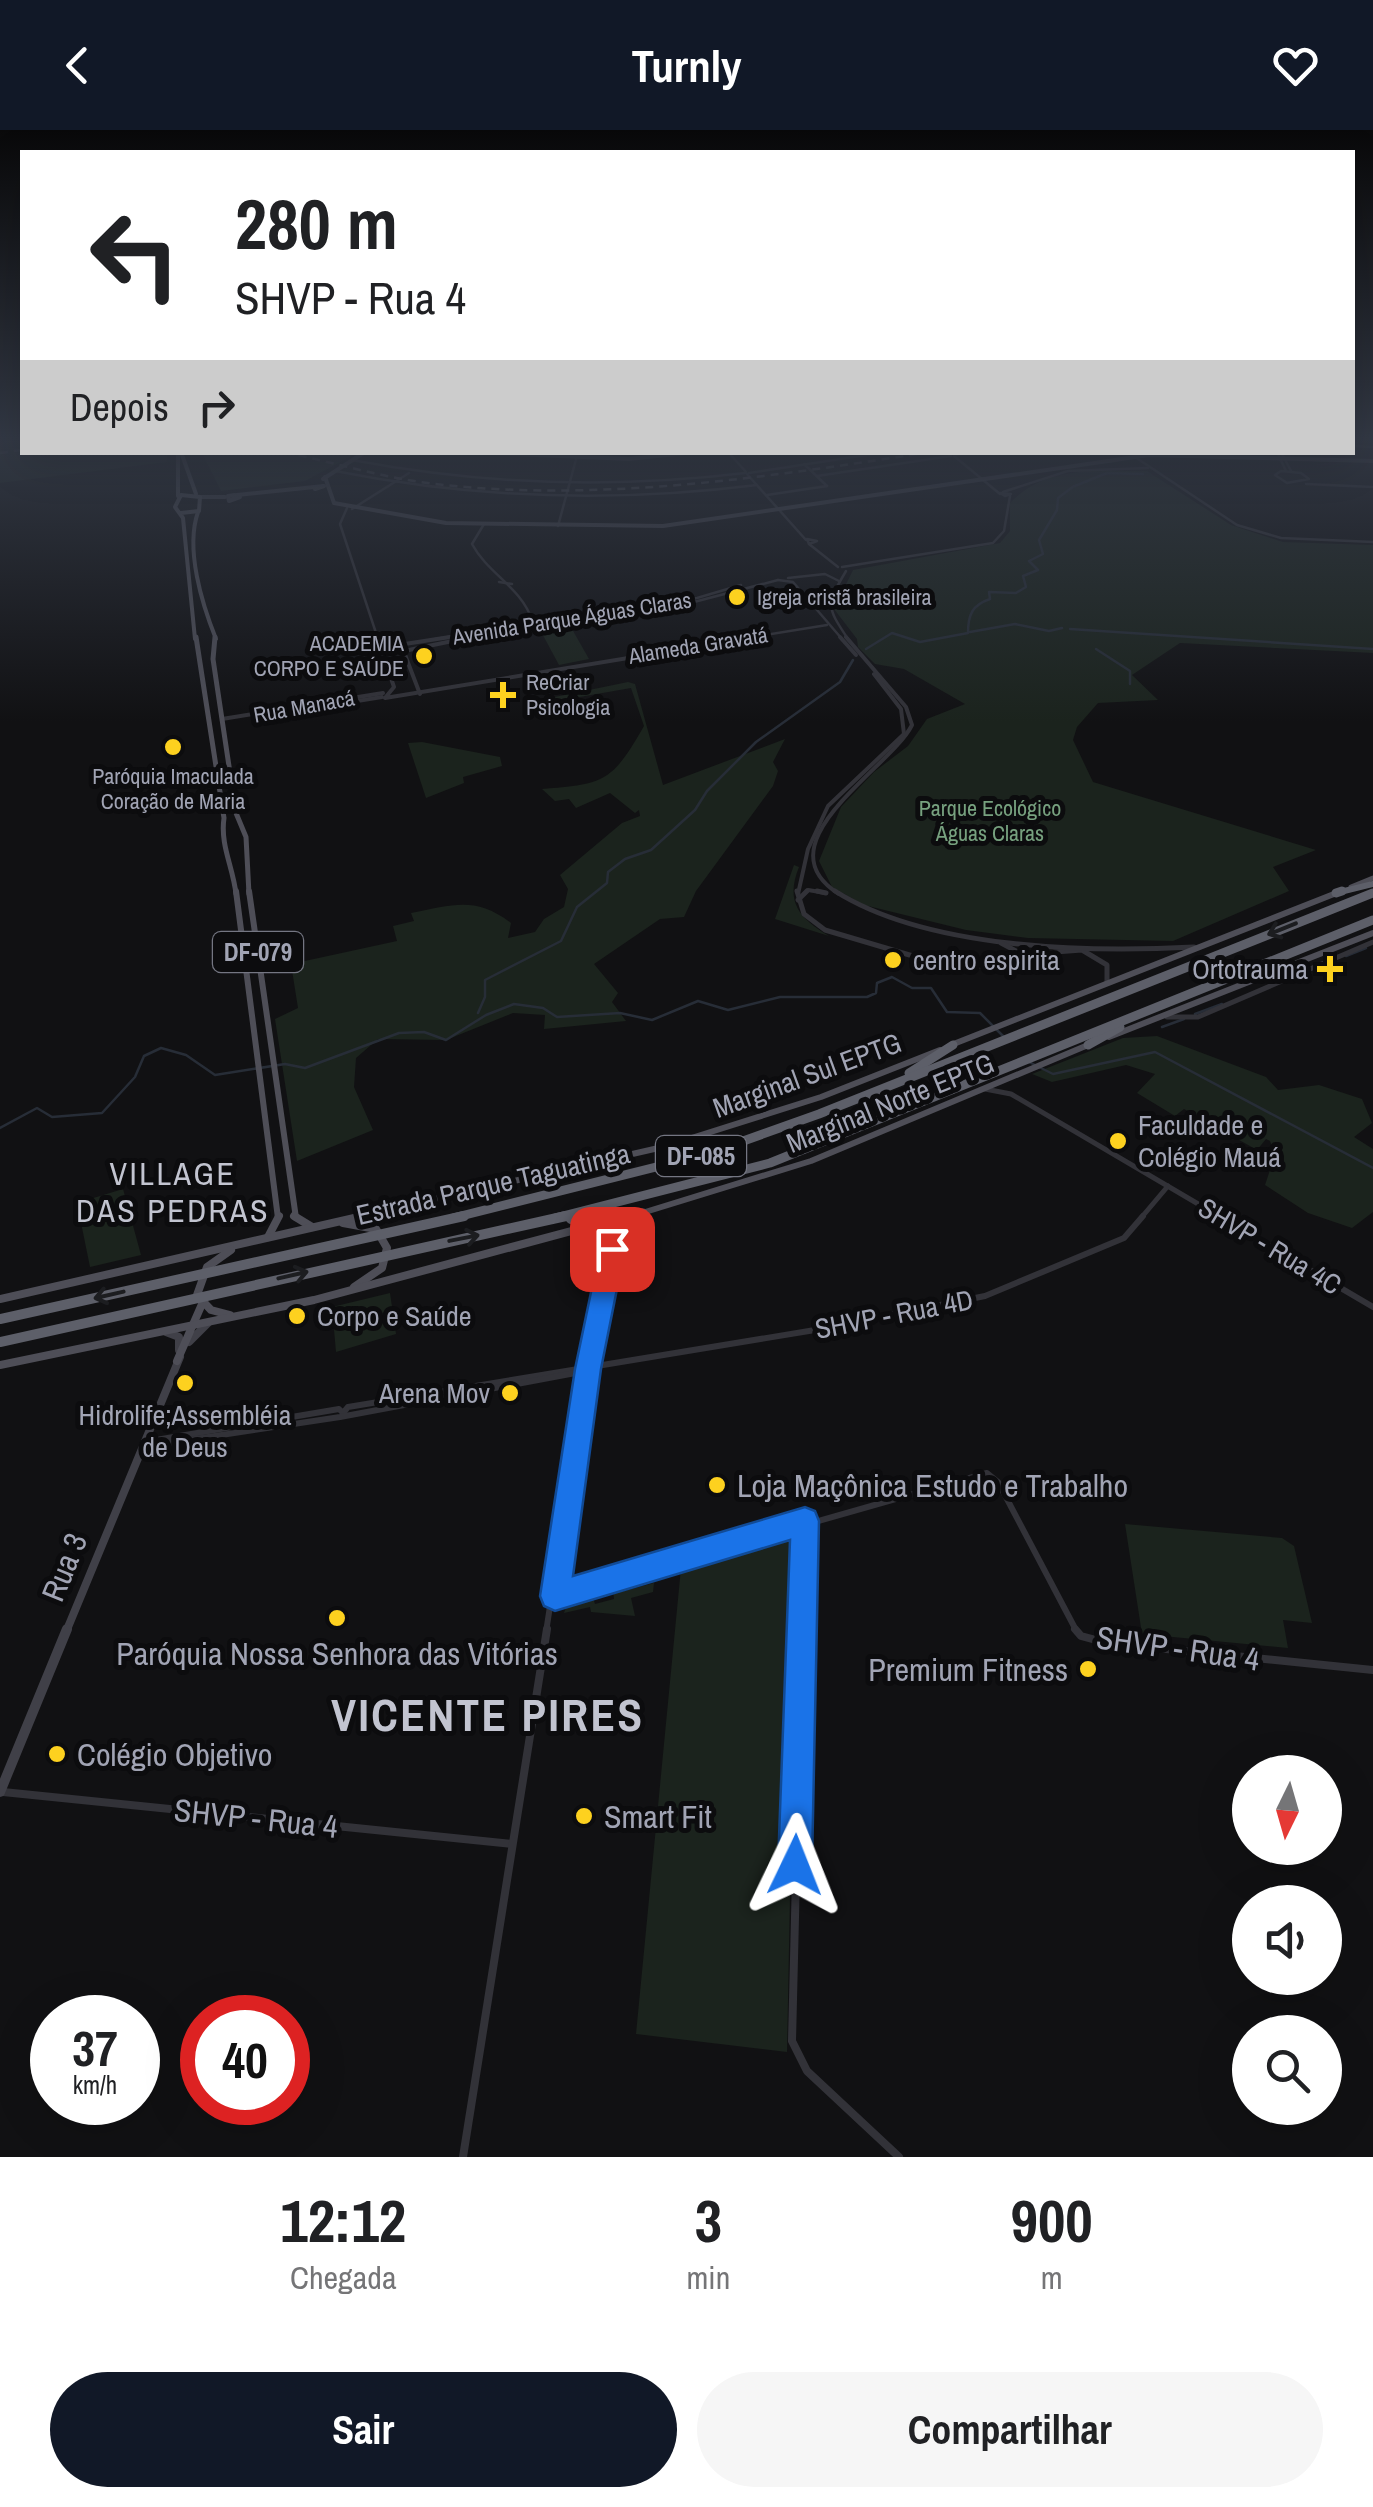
<!DOCTYPE html>
<html lang="pt">
<head>
<meta charset="utf-8">
<style>
	body { margin:0; font-family:"Archivo Narrow",sans-serif; background:#f6f6f6; color:#202124; height:100vh; display:flex; flex-direction:column; font-size:38px; white-space:nowrap }
	* { box-sizing:border-box; margin:0 }
	p { font-size:32px; color:#757577 }
	.icon { flex:none; width:55px; height:55px; fill:none; stroke:currentColor; stroke-width:2; stroke-linecap:round; stroke-linejoin:round }
	.map { position:relative; height:2027px; overflow:hidden }
	.panel { display:flex; flex-direction:column; background:#fff; flex:1 }
	.panel>* { flex:none }
	.top-card { position:absolute; left:20px; top:20px; width:1335px; height:305px; border-radius:0px; box-shadow:0 10px 40px #0002; background:#fff; color:#202124; overflow:hidden }
	.needle { width:65px; rotate:185deg }
	.fabs { position:absolute; left:1232px; top:1625px; display:grid; gap:20px }
	.fabs a { display:grid; place-items:center; width:110px; height:110px; border-radius:50%; background:#fff; box-shadow:0 10px 40px #0002; font-size:50px }
	.speed { position:absolute; left:30px; top:1865px; display:flex; gap:20px; font-size:50px; font-weight:700; text-align:center }
	.speed>* { display:grid; place-content:center; width:130px; height:130px; border-radius:50%; background:#fff; box-shadow:0 10px 40px #0002; line-height:1 }
	.speed small { font-size:25px; font-weight:400 }
	.speed .limit { border:15px solid #d22; background:#fff; color:#111 }
	.pin { position:absolute; display:grid; place-items:center; width:85px; height:85px; color:#fff; margin:-42px; border-radius:20px; box-shadow:0 5px 15px #0006 }
	.me { position:absolute; width:110px; margin:-55px; rotate:2deg; stroke-linejoin:round; filter:drop-shadow(0 0 8px #0008) }
	.turn { display:flex; align-items:center; gap:35px; height:210px; padding:0 50px; font-size:45px }
	.turn .icon { width:130px; height:130px; stroke-width:2.5 }
	.turn b { display:block; font-size:70px; line-height:85px }
	.then { display:flex; align-items:center; height:95px; padding:0 50px; background:#0003; gap:20px; font-size:38px }
	.eta { display:flex; justify-content:space-evenly; align-items:center; height:170px; text-align:center }
	.eta b { font-size:60px; font-weight:700; line-height:70px }
	.button { display:flex; gap:20px; margin-top:auto; padding:20px 50px }
	.button a { flex:1; height:115px; border-radius:60px; background:#111827; color:#fff; font-size:40px; font-weight:700; line-height:115px; text-align:center }
	.button a+a { background:#f6f6f6; color:#202124 }
	header { display:flex; justify-content:space-between; align-items:center; height:130px; padding:0 50px; background:#111827; color:#fff; font-size:45px; font-weight:700 }
	.map>svg:first-child { display:block }
</style>
</head>
<body>
<header><svg class="icon" aria-label="back" viewBox="0 0 24 24"><path d="M15 5l-7 7 7 7"/></svg>Turnly<svg class="icon" aria-label="heart" viewBox="0 0 24 24"><path d="M12 20l-8-8c-3-5 5-10 8-4 3-6 11-1 8 4z"/></svg></header>
<div class="map">
<svg width="1373" height="2027" viewBox="0 0 1373 2027">
	<rect width="100%" height="100%" fill="#111113"/>
	<!-- green -->
	<g fill="#1b231d">
		<polygon points="22,310 22,322 167,323 167,332 0,353 0,312"/>
		<polygon points="202,323 202,322 357,323 305,351 221,361"/>
		<path d="M 1088,341 L 1147,341 L 1231,395 L 1283,412 L 1373,415 L 1373,523 L 1180,513 L 1132,545 L 1158,570 L 1098,573 L 1077,597 L 1073,610 L 1093,652 L 1316,720 L 1273,737 L 1289,761 L 1173,811 L 1028,808 L 966,800 L 864,775 L 832,757 L 819,731 L 841,677 L 874,642 L 908,616 L 927,589 L 965,574 L 904,539 L 875,534 L 858,517 L 857,509 L 834,479 L 853,440 L 1000,413 L 1010,401 L 1010,373 C 1032,350 1057,344 1088,341 Z"/>
		<polygon points="568,492 589,529 559,535 538,496"/>
		<path d="M 628,552 L 635,554 L 663,655 L 785,609 L 773,632 L 778,641 L 773,656 L 696,761 L 684,787 L 660,789 L 594,834 L 618,863 L 612,872 L 626,891 L 544,899 L 545,885 L 513,883 L 446,910 L 378,909 L 356,928 L 354,957 L 373,1000 L 297,1031 L 275,889 L 298,878 L 291,834 L 397,811 L 393,796 L 414,791 L 411,783 C 454,775 475,766 511,793 L 508,808 L 535,802 L 544,789 L 564,777 L 568,759 L 560,745 L 622,693 L 640,686 L 639,680 L 635,683 L 610,663 L 576,678 L 569,669 L 555,671 L 542,659 C 605,654 612,652 644,596 L 631,558 L 551,572 L 545,569 Z"/>
		<polygon points="422,612 500,627 502,636 463,647 464,653 426,668 408,613"/>
		<path d="M 794,735 L 799,737 C 785,772 799,788 829,806 L 775,789 Z"/>
		<polygon points="1157,906 1266,947 1278,960 1319,955 1362,969 1372,993 1354,1007 1373,1019 1373,1082 1352,1098 1308,1083 1265,1055 1275,1025 1270,1011 1266,1009 1257,1020 1184,979 1175,986 1137,963 1155,944 1126,935 1052,952 1032,944 1123,908"/>
		<polygon points="123,1059 141,1125 90,1137 77,1073"/>
		<polygon points="390,1163 396,1204 336,1222 332,1177"/>
		<polygon points="1125,1394 1282,1408 1294,1416 1312,1493 1283,1490 1288,1518 1142,1504"/>
		<polygon points="789,1406 798,1410 799,1418 792,1697 786,1750 790,1766 787,1922 636,1904 681,1438"/>
		<polygon points="654,1453 653,1462 631,1468 635,1486 591,1482 590,1477 564,1483 568,1471 592,1465 595,1474 614,1469 613,1459 620,1462"/>
		<polygon points="806,1479 817,1480 814,1655 803,1654"/>
	</g>
	<g fill="none" stroke-linecap="round" stroke-linejoin="round">
		<!-- stream -->
		<g stroke="#272d37" stroke-width="2.5">
			<polyline points="1075,356 1107,343 1143,344"/>
			<polyline points="1070,499 1373,519"/>
			<polyline points="970,502 1015,494 1049,501 1062,498"/>
			<path d="M 866,519 L 892,503 L 920,512 L 968,503 C 968,485 972,475 990,469 L 989,462 L 1016,463 L 1026,457 L 1023,446 L 1038,440 L 1029,431 L 1043,424 L 1039,410 L 1057,380 L 1058,368 L 1074,356"/>
			<polyline points="1096,519 1130,541 1130,554"/>
			<polyline points="1346,826 1366,818"/>
			<polyline points="478,883 485,867 485,850 561,811 577,777 607,753 608,742 625,729 651,720 695,680 707,661 756,612 840,552 853,530"/>
			<polyline points="1195,884 1222,874"/>
			<polyline points="1162,897 1184,889"/>
			<polyline points="1029,932 1053,944 1155,922 1373,1038"/>
			<polyline points="0,998 37,978 52,987 102,983 135,947 144,926 161,918 186,925 215,945 285,934 305,938 399,903 424,902 446,910 486,885 514,874 543,878 557,887 620,883 652,890 698,871 728,880 780,867 867,867 876,863 877,853 892,847 912,858 931,858 947,882 980,883 1005,908"/>
		</g>
		<!-- tertiary-far4 -->
		<g stroke="#323238" stroke-width="2.5">
			<polyline points="1352,316 1373,317"/>
			<polyline points="728,322 746,342"/>
			<polyline points="1277,322 1286,341"/>
			<polyline points="1281,322 1291,341"/>
			<polyline points="955,325 971,322"/>
			<polyline points="954,326 1000,364"/>
			<polyline points="1135,327 1237,395 1281,408 1373,412"/>
			<path d="M 352,330 C 484,355 612,359 745,343"/>
			<polyline points="804,334 827,356"/>
			<path d="M 335,341 C 476,369 614,373 757,355"/>
			<polygon points="1281,341 1301,343 1309,349 1287,353 1275,345"/>
			<polyline points="749,343 886,322"/>
			<polyline points="747,344 806,410"/>
			<polyline points="817,346 951,326"/>
			<polyline points="1306,354 1373,357"/>
			<polyline points="1003,362 1068,341 1148,338"/>
			<polygon points="1000,363 1011,364 1005,366"/>
			<polyline points="767,365 827,356"/>
			<polyline points="347,378 340,394 378,509"/>
			<polyline points="352,379 409,343"/>
			<path d="M 484,394 L 472,414 C 488,444 521,457 532,490"/>
			<polyline points="558,396 578,322"/>
			<polygon points="807,409 817,411 809,414"/>
			<polyline points="809,414 838,437"/>
			<polyline points="842,437 993,413 1004,401 1010,366"/>
			<path d="M 846,441 C 826,475 826,476 848,509"/>
			<polyline points="788,448 825,444 839,451"/>
			<polyline points="778,450 793,452 842,509"/>
			<polyline points="499,452 512,454"/>
			<polyline points="435,509 697,468 741,455"/>
			<polyline points="460,509 694,472 778,450"/>
			<polyline points="741,509 827,495"/>
		</g>
		<!-- tertiary-far3 -->
		<g stroke="#323238" stroke-width="4">
			<polyline points="377,507 394,557 385,568 756,507"/>
			<polyline points="840,507 856,525"/>
			<polyline points="396,514 402,517 420,564"/>
			<polyline points="379,518 450,507"/>
			<polyline points="404,521 472,507"/>
			<polyline points="289,582 382,567"/>
			<polyline points="222,589 383,563"/>
			<polyline points="798,764 808,719 828,676 904,604 901,579 874,544"/>
			<polyline points="804,764 808,760 826,763"/>
			<path d="M 839,764 C 758,713 891,638 912,595 L 906,577 L 846,507"/>
		</g>
		<!-- tertiary-far2 -->
		<g stroke="#323238" stroke-width="5">
			<polyline points="797,761 804,784 825,800 940,834 1000,837 1055,822 1082,820 1107,835 1107,853"/>
			<polyline points="817,761 826,763"/>
			<path d="M 835,761 C 926,819 1088,823 1194,817"/>
			<polyline points="798,770 807,761"/>
			<polyline points="1001,813 1018,822 1013,834"/>
			<polyline points="1167,887 1198,887 1373,812"/>
			<polyline points="985,959 1011,964 1222,1088"/>
			<polyline points="1141,1088 1168,1056"/>
		</g>
		<!-- tertiary-far1 -->
		<g stroke="#323238" stroke-width="6">
			<polyline points="1218,1086 1373,1177"/>
			<polyline points="597,1095 610,1102 612,1116"/>
			<polyline points="144,1312 339,1279 343,1283 348,1277 815,1200 985,1166 1124,1108 1143,1086"/>
			<polyline points="142,1317 340,1287 586,1241"/>
			<polyline points="555,1466 987,1343 998,1352 1077,1502"/>
			<path d="M 546,1502 C 568,1364 581,1221 623,1088"/>
			<polyline points="802,1502 805,1391"/>
		</g>
		<!-- tertiary -->
		<g stroke="#323238" stroke-width="8">
			<polyline points="802,1499 792,1911 807,1941 899,2027"/>
			<polyline points="1075,1499 1081,1506 1107,1513 1373,1540"/>
			<polyline points="3,1662 512,1714"/>
			<polyline points="463,2027 547,1499"/>
		</g>
		<!-- secondary-far2 -->
		<g stroke="#404048" stroke-width="4">
			<polyline points="469,322 629,329 695,322"/>
			<polyline points="325,347 334,373 446,393 663,396 1149,325 1373,331"/>
			<polyline points="323,349 365,322"/>
			<polygon points="235,365 240,367 229,371 228,366"/>
			<polyline points="237,365 324,356 315,359"/>
			<polyline points="200,367 225,367"/>
		</g>
		<!-- secondary-far1 -->
		<g stroke="#404048" stroke-width="8">
			<polyline points="166,1202 179,1207 179,1220"/>
			<polyline points="189,1212 208,1193"/>
			<polyline points="66,1502 180,1227"/>
		</g>
		<!-- secondary -->
		<polyline stroke="#404048" stroke-width="10" points="0,1662 67,1499"/>
		<!-- primary-far3 -->
		<g stroke="#4e4e57" stroke-width="4">
			<polyline points="181,322 196,364"/>
			<polyline points="178,324 178,366"/>
			<path d="M 198,382 C 185,419 202,474 216,509"/>
			<polyline points="181,383 199,381 200,367 181,365 175,377 183,388 195,509"/>
		</g>
		<!-- primary-far2 -->
		<g stroke="#4e4e57" stroke-width="5">
			<path d="M 196,507 L 224,688 C 220,715 233,737 236,764"/>
			<polyline points="215,507 213,529 236,683 246,707 249,764"/>
			<polyline points="1351,757 1373,748"/>
			<polyline points="1334,764 1339,762"/>
		</g>
		<!-- primary-far1 -->
		<g stroke="#4e4e57" stroke-width="6">
			<polyline points="236,761 278,1088"/>
			<polyline points="249,761 296,1088"/>
			<polyline points="1109,907 1373,803"/>
			<polyline points="951,915 1339,762"/>
			<polyline points="642,1083 811,1031 1088,915"/>
			<polyline points="352,1088 663,1017 821,967 940,920"/>
		</g>
		<!-- primary -->
		<g stroke="#4e4e57" stroke-width="8">
			<polyline points="294,1086 312,1097"/>
			<polyline points="343,1093 376,1099 387,1118 382,1138 354,1157"/>
			<polyline points="268,1107 279,1086"/>
			<polyline points="0,1169 363,1086"/>
			<polyline points="230,1185 211,1180 197,1165 207,1137 231,1120"/>
			<polyline points="177,1231 202,1174"/>
			<polyline points="0,1235 314,1170 620,1088"/>
		</g>
		<!-- motorway-far2 -->
		<polyline stroke="#5d5f69" stroke-width="6" points="1336,763 1373,754"/>
		<!-- motorway-far1 -->
		<g stroke="#5d5f69" stroke-width="9">
			<polyline points="1336,763 1342,761"/>
			<polyline points="1088,915 1120,897"/>
			<polyline points="909,943 953,915"/>
			<polyline points="453,1088 704,1025 819,984 1373,763"/>
			<polyline points="555,1088 770,1033 1373,790"/>
			<polyline points="578,1088 643,1083"/>
		</g>
		<!-- motorway -->
		<g stroke="#5d5f69" stroke-width="10">
			<polyline points="571,1089 608,1086"/>
			<polyline points="0,1189 464,1086"/>
			<polyline points="0,1212 566,1086"/>
		</g>
		<!-- rail -->
		<g stroke="#47474f" stroke-width="2.5" stroke-dasharray="8 6" stroke-linecap="butt">
			<path d="M 285,322 C 335,333 384,348 435,354 C 601,373 767,347 931,322"/>
			<polyline points="0,323 22,320"/>
		</g>
	</g>
	<!-- one-way arrows -->
	<defs><path id="oneway-shaft" d="M-6 0H5M1.5-3L5.5 0L1.5 3" fill="none" stroke-width="1.6" stroke-linecap="round" stroke-linejoin="round" transform="scale(2.5)"/></defs>
	<g stroke="#1c1d20">
		<use href="#oneway-shaft" transform="translate(1282 799) rotate(158)"/>
		<use href="#oneway-shaft" transform="translate(464 1108) rotate(-11)"/>
		<use href="#oneway-shaft" transform="translate(293 1145) rotate(-13)"/>
		<use href="#oneway-shaft" transform="translate(109 1165) rotate(167)"/>
	</g>
	<!-- sky -->
	<linearGradient id="sky" x2="0" y2="1"><stop stop-color="#09090a"/><stop offset="0.52" stop-color="#323844"/><stop offset="1" stop-color="#323844" stop-opacity="0"/></linearGradient>
	<rect width="1373" height="592" fill="url(#sky)"/>
	<!-- route -->
	<polygon fill="#1a73e8" stroke="#114b97" stroke-width="2.5" points="612,1109 625,1119 601,1239 573,1446 805,1377 815,1381 819,1391 812,1735 807,1747 795,1752 783,1747 778,1735 790,1410 555,1481 544,1476 540,1466 575,1239 600,1119"/>
	<!-- markers -->
	<g fill="#fdd11f" stroke="#0c0c0e" stroke-width="4">
		<circle cx="737" cy="467" r="10"/>
		<circle cx="424" cy="526" r="10"/>
		<path d="M498 550h10v10h10v10h-10v10h-10v-10h-10v-10h10z"/>
		<circle cx="173" cy="617" r="10"/>
		<circle cx="893" cy="830" r="10"/>
		<path d="M1325 824h10v10h10v10h-10v10h-10v-10h-10v-10h10z"/>
		<circle cx="1118" cy="1011" r="10"/>
		<circle cx="297" cy="1186" r="10"/>
		<circle cx="185" cy="1253" r="10"/>
		<circle cx="510" cy="1263" r="10"/>
		<circle cx="717" cy="1355" r="10"/>
		<circle cx="337" cy="1488" r="10"/>
		<circle cx="1088" cy="1539" r="10"/>
		<circle cx="57" cy="1624" r="10"/>
		<circle cx="584" cy="1686" r="10"/>
	</g>
	<g text-anchor="middle" dominant-baseline="central" stroke-width="10" stroke-linejoin="round" paint-order="stroke">
		<!-- far-poi labels -->
		<g font-size="22" fill="#a1a4b4" stroke="#0c0c0e" text-anchor="start">
			<text x="757" y="467">Igreja cristã brasileira</text>
			<text x="404" y="513" text-anchor="end">ACADEMIA<tspan x="404" dy="25">CORPO E SAÚDE</tspan></text>
			<text x="526" y="552">ReCriar<tspan x="526" dy="25">Psicologia</tspan></text>
			<text x="173" y="646" text-anchor="middle">Paróquia Imaculada<tspan x="173" dy="25">Coração de Maria</tspan></text>
		</g>
		<!-- far-street labels -->
		<g font-size="22" fill="#a1a4b4" stroke="#0c0c0e">
			<text transform="translate(572 488) rotate(-9)">Avenida Parque Águas Claras</text>
			<text transform="translate(698 515) rotate(-9)">Alameda Gravatá</text>
			<text transform="translate(304 576) rotate(-10)">Rua Manacá</text>
		</g>
		<!-- far-park labels -->
		<g font-size="22" fill="#77a17f" stroke="#0c0c0e">
			<text x="990" y="678">Parque Ecológico<tspan x="990" dy="25">Águas Claras</tspan></text>
		</g>
		<!-- shield labels -->
		<g fill="#0c0c0e" stroke="#747682" stroke-width="2.5">
			<rect x="213" y="802" width="90" height="40" rx="8"/>
			<rect x="656" y="1006" width="90" height="40" rx="8"/>
		</g>
		<g font-size="25" font-weight="bold" fill="#a1a4b4">
			<text x="258" y="822">DF-079</text>
			<text x="701" y="1026">DF-085</text>
		</g>
		<!-- poi labels -->
		<g font-size="28" fill="#a1a4b4" stroke="#0c0c0e" text-anchor="start">
			<text x="913" y="830">centro espirita</text>
			<text x="1308" y="839" text-anchor="end">Ortotrauma</text>
			<text x="1138" y="995">Faculdade e<tspan x="1138" dy="32">Colégio Mauá</tspan></text>
			<text x="317" y="1186">Corpo e Saúde</text>
			<text x="490" y="1263" text-anchor="end">Arena Mov</text>
			<text x="185" y="1285" text-anchor="middle">Hidrolife;Assembléia<tspan x="185" dy="32">de Deus</tspan></text>
		</g>
		<!-- street labels -->
		<g font-size="28" fill="#a1a4b4" stroke="#0c0c0e">
			<text transform="translate(807 945) rotate(-20)">Marginal Sul EPTG</text>
			<text transform="translate(890 973) rotate(-22)">Marginal Norte EPTG</text>
			<text transform="translate(493 1054) rotate(-13)">Estrada Parque Taguatinga</text>
			<text transform="translate(1270 1116) rotate(31)">SHVP - Rua 4C</text>
			<text transform="translate(894 1184) rotate(-11)">SHVP - Rua 4D</text>
		</g>
		<!-- quarter labels -->
		<g font-size="32" letter-spacing="2.5" fill="#c2c4d0" stroke="#0c0c0e">
			<text x="173" y="1043">VILLAGE<tspan x="173" dy="37">DAS PEDRAS</tspan></text>
		</g>
		<!-- near-poi labels -->
		<g font-size="32" fill="#a1a4b4" stroke="#0c0c0e" text-anchor="start">
			<text x="737" y="1355">Loja Maçônica Estudo e Trabalho</text>
			<text x="337" y="1523" text-anchor="middle">Paróquia Nossa Senhora das Vitórias</text>
			<text x="1068" y="1539" text-anchor="end">Premium Fitness</text>
			<text x="77" y="1624">Colégio Objetivo</text>
			<text x="604" y="1686">Smart Fit</text>
		</g>
		<!-- near-street labels -->
		<g font-size="32" fill="#a1a4b4" stroke="#0c0c0e">
			<text transform="translate(64 1437) rotate(-68)">Rua 3</text>
			<text transform="translate(1178 1518) rotate(8)">SHVP - Rua 4</text>
			<text transform="translate(256 1688) rotate(6)">SHVP - Rua 4</text>
		</g>
		<!-- near-district labels -->
		<g font-size="45" font-weight="bold" letter-spacing="2.5" fill="#c2c4d0" stroke="#0c0c0e">
			<text x="488" y="1584">VICENTE PIRES</text>
		</g>
	</g>
</svg>
<div class="fabs">
<a><svg class="needle" viewBox="-14 -14 28 28"><path d="M0-13l5 13h-10z" fill="#e53935"/><path d="M0 13l5-13h-10z" fill="#757577"/></svg></a>
<a><svg class="icon" aria-label="sound" viewBox="0 0 24 24"><path d="M4 9h4l5-4v14l-5-4H4zM17 9q2 3 0 6"/></svg></a>
<a><svg class="icon" aria-label="search" viewBox="0 0 24 24"><circle cx="10" cy="10" r="6"/><path d="M15 15l6 6"/></svg></a>
</div>
<div class="speed"><div>37<small>km/h</small></div><div class="limit">40</div></div>
<div class="pin" style="left:612px;top:1119px;background:#d93025"><svg class="icon" aria-label="arrive" viewBox="0 0 24 24"><path d="M6 21V4h12l-3 4 3 4H6"/></svg></div>
<svg class="me" style="left:795px;top:1735px" viewBox="-20 -20 40 40"><path d="M0-17L14 15 0 8-14 15z" fill="#1a73e8" stroke="#fff" stroke-width="4"/></svg>
<div class="top-card">
<div class="turn"><svg class="icon" aria-label="left" viewBox="0 0 24 24"><path d="M17 20v-9H6M10 6l-5 5 5 5"/></svg><div><b>280 m</b>SHVP - Rua 4</div></div>
<div class="then">Depois<svg class="icon" aria-label="right" viewBox="0 0 24 24"><path d="M7 20v-9h11M14 6l5 5-5 5"/></svg></div>
</div>
</div>
<section class="panel">
<div class="eta">
<div><b>12:12</b><p>Chegada</p></div>
<div><b>3</b><p>min</p></div>
<div><b>900</b><p>m</p></div>
</div>
<div class="button"><a>Sair</a><a>Compartilhar</a></div>
</section>
</body>
</html>
